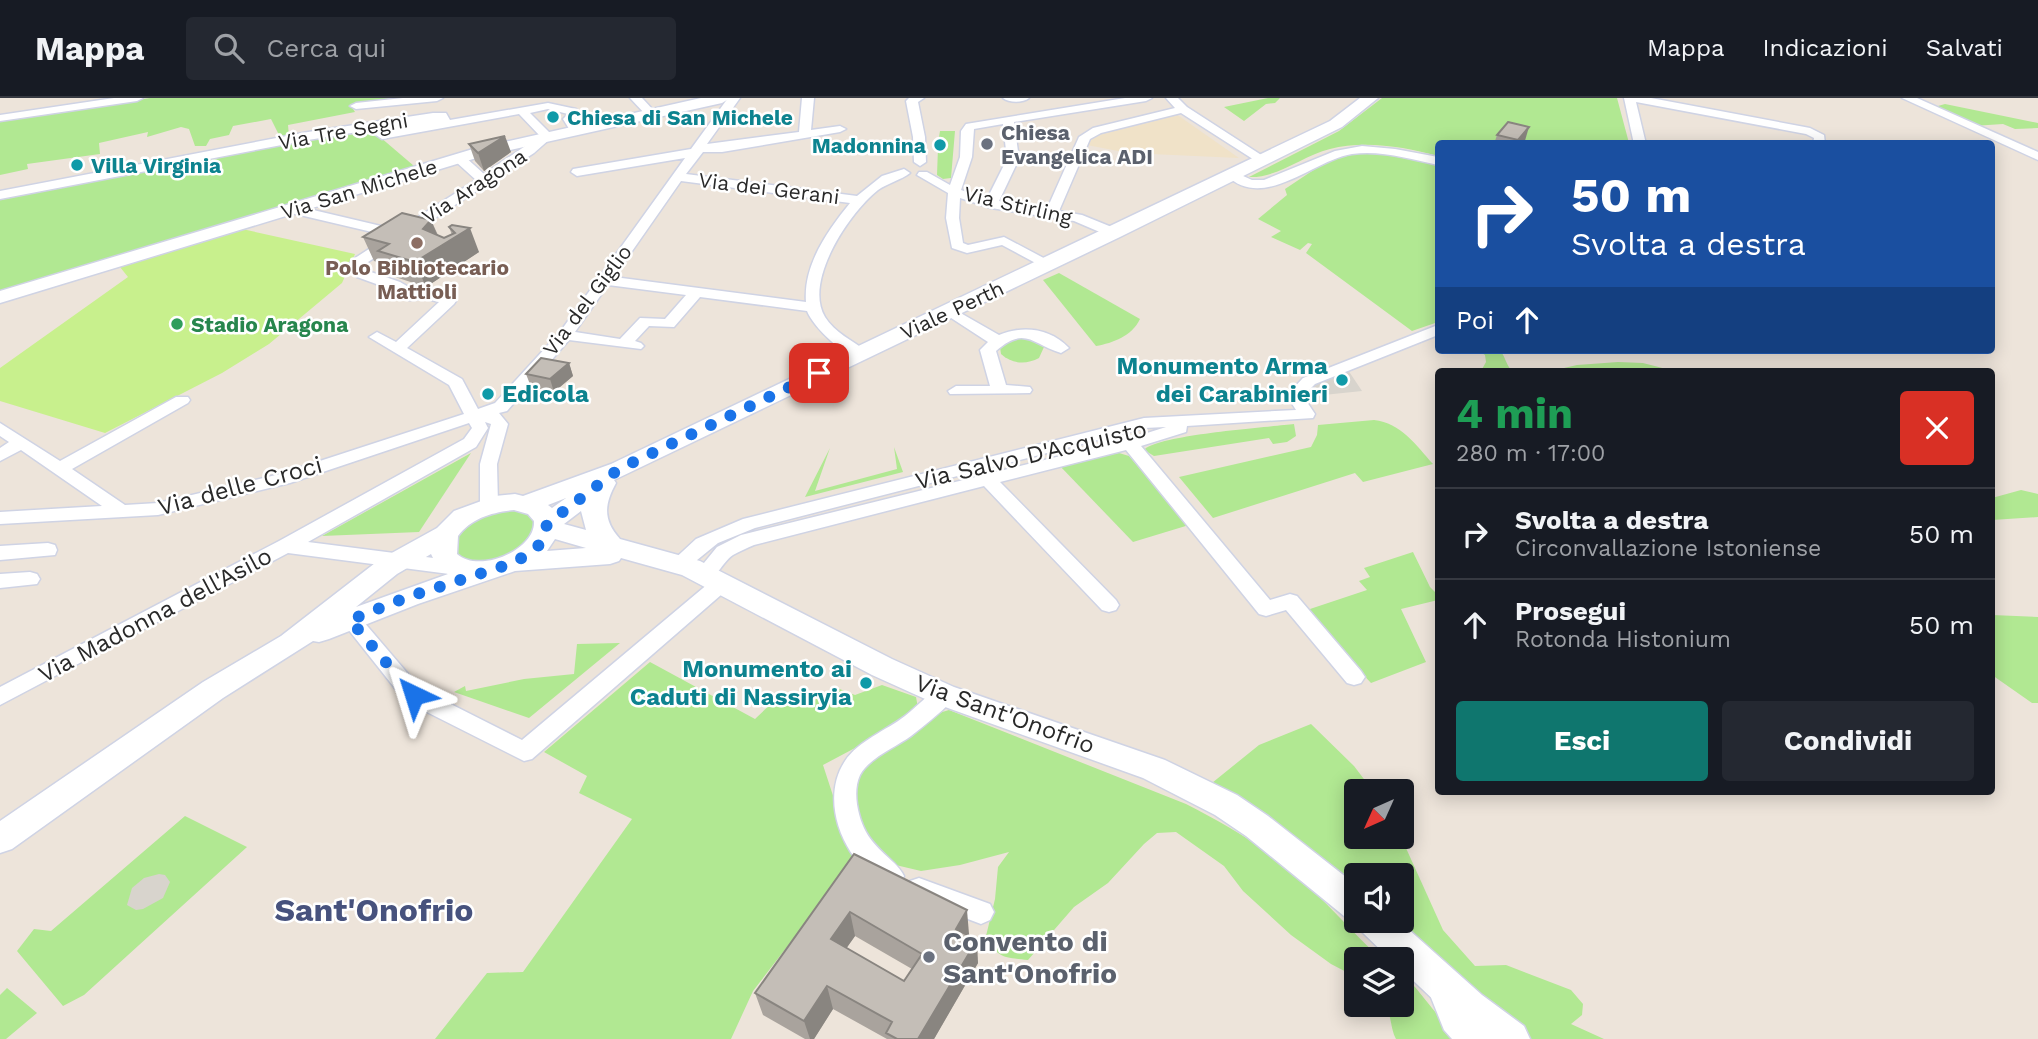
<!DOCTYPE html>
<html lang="it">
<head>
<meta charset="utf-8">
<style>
	body { margin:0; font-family:"Work Sans",sans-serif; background:#242831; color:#f1f3f6; height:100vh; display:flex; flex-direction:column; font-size:26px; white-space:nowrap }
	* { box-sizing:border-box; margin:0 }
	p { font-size:23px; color:#9ea1a6 }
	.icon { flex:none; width:38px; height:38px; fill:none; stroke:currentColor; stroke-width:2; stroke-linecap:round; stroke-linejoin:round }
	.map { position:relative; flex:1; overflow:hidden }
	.sheet { position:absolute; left:1435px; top:270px; width:560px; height:427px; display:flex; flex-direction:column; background:#171b24; border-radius:7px; box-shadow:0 4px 18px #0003 }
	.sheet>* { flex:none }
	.hud { position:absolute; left:1435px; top:42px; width:560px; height:214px; border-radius:7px; box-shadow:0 4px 18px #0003; background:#1a4fa0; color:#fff; overflow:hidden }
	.needle { width:46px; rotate:225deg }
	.fabs { position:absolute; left:1344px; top:681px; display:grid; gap:14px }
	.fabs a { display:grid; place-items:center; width:70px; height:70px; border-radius:7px; background:#171b24; box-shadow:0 4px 18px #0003; font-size:35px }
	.pin { position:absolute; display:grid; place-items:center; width:60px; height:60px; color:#fff; margin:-30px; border-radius:14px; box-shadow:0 4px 10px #0006 }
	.me { position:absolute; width:77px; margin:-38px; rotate:319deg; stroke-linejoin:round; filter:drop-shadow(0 0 5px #0008) }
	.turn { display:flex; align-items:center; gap:24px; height:147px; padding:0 21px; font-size:32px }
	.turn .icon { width:91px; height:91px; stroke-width:2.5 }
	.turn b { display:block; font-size:49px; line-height:60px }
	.then { display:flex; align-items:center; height:66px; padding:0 21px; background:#0003; gap:14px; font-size:26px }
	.round { display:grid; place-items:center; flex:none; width:74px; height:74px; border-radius:7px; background:#242831 }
	.headline { display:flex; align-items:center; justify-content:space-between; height:119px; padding:0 21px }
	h1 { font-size:42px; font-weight:700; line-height:52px; color:#1e9e55 }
	.action { display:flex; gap:14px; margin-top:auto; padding:14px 21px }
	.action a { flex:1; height:80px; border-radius:7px; background:#0f766e; color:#fff; font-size:28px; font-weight:700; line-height:80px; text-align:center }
	.action a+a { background:#242831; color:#f1f3f6 }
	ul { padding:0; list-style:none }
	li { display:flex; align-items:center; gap:21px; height:91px; padding:0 21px; border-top:2px solid #363941 }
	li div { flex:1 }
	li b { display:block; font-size:26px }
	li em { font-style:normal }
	header { display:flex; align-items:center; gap:42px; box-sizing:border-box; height:98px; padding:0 35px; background:#171b24; border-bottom:2px solid #363941 }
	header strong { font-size:33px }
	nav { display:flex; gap:38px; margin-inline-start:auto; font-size:24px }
	.search { width:490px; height:63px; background:#242831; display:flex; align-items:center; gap:18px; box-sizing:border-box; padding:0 24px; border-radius:7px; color:#9ea1a6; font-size:26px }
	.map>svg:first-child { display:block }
</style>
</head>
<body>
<header>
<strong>Mappa</strong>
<div class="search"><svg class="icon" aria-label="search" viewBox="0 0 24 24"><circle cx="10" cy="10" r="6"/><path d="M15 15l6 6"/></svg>Cerca qui</div>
<nav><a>Mappa</a><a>Indicazioni</a><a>Salvati</a></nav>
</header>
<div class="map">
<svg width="2038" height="941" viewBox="0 0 2038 941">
	<rect width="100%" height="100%" fill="#ede4da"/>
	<!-- education -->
	<polygon fill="#f0e2c8" points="1176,16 1239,60 1128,55 1087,47 1094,35"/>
	<!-- green -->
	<g fill="#b1e892">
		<polygon points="150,0 401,0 350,6 355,14 288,27 289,38 280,39 271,21 233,28 229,37 210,41 206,48 195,48 189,31 181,29 147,39 148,34 99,45 100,56 27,66 28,71 0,77 0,23"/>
		<polygon points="1268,0 1280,0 1275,5 1266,6 1244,23 1224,9"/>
		<path d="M 1382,0 L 1617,0 L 1629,45 L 1438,46 L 1438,58 C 1405,49 1364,42 1330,51 C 1302,58 1278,80 1249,79 L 1339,33 Z"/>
		<polygon points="1945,6 2038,25 2038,30 2015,31 2003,26 1973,28 1931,10"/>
		<polygon points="373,33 414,68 0,193 0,102 251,52"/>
		<polygon points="940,33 955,33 951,80 943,81 937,77 938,50 942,47 938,45"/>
		<polygon points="1355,56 1382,56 1438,67 1438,224 1412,233 1306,155 1312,146 1308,145 1300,152 1271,139 1281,133 1258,121 1287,97 1285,91 1327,63"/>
		<path d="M 1059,175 L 1140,221 C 1132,238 1113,245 1096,248 L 1043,182 Z"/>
		<path d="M 1025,239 L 1044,249 L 1039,260 C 1026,267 1012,266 1001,256 L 1000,249 L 1007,243 Z"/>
		<path d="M 1477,252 L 1499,252 C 1506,258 1505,266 1512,273 L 1481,273 L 1486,264 L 1485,257 Z"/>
		<polygon points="1618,264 1643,265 1674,273 1551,273 1577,267"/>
		<path d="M 1374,322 C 1401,325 1416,347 1433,366 L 1363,384 L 1355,375 L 1213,420 L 1179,379 L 1311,349 L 1317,337 L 1318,327 Z"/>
		<path d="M 1294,326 L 1296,338 L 1287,344 L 1273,346 L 1269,340 L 1154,358 L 1144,352 C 1156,337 1269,329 1294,326 Z"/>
		<polygon points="894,349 903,374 805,399 830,350 815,393 897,371"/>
		<polygon points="471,355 419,434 322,438"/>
		<polygon points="1119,355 1129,358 1189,427 1133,444 1059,367"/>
		<polygon points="2021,392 2038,396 2038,419 1992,422 1992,400"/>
		<path d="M 509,411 L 529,417 L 535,424 L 532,441 C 503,461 488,474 454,456 L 454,439 L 482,416 Z"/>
		<polygon points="1413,454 1430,489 1438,497 1438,502 1401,511 1426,564 1371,585 1304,513 1367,492 1359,483 1370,479 1364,470"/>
		<polygon points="1992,517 2038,519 2038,605 2032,605 1992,577"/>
		<polygon points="620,545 529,620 454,594 465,588 466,593 524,581 574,576 577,546"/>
		<polygon points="650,564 755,621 779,598 801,609 837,590 855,597 882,587 916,599 918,610 887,633 823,667 854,762 753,893 731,941 435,941 487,875 523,874 632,721 579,695 587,678 544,654"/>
		<path d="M 949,612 L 1186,706 C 1225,726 1263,748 1296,777 C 1326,803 1352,834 1381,861 L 1356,861 L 1356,879 L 1331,866 L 1291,837 L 1243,793 L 1224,768 L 1176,734 L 1157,735 L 1144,746 L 1108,785 L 1074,809 L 1028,862 C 1003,859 998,861 986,838 L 995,801 L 998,769 L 1009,754 L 960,767 L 921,773 L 883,764 L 852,734 L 845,693 C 872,660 906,623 949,612 Z"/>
		<polygon points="1311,626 1354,668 1373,693 1356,693 1356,738 1401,739 1443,832 1475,868 1506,867 1571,892 1583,906 1582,917 1571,926 1604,941 1523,941 1382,823 1402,822 1402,777 1356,777 1356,800 1319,766 1207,689 1259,647"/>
		<polygon points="185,718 247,749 84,897 63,908 17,853 34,831 51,833"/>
		<path d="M 1402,878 L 1415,889 L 1457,941 L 1396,941 C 1390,930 1392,916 1384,907 L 1402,906 Z"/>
		<polygon points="7,890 37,915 6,941 0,941 0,897"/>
	</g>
	<!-- pitch -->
	<polygon fill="#c8f08d" points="242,131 355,156 342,185 269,246 222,275 105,335 0,303 0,270 128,179 120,169"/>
	<!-- plaza -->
	<g fill="#d8d4cd">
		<polygon points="1348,272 1362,293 1314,298 1306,295 1306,291 1310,287"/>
		<polygon points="159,776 165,777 170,784 163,800 143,811 136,812 127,807 132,790 144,780"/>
	</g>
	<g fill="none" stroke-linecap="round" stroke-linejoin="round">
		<!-- street casing -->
		<g stroke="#cfd3e4" stroke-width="3">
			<g id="street">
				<polygon points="114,0 143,0 137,3 0,23 0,17"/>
				<polygon points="403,0 443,0 437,3 356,11 350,8 356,5"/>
				<polygon points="630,0 642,0 656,15 646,17"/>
				<path d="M 728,0 L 740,0 L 707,46 L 799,34 L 802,0 L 814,0 L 811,32 L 840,28 L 846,31 L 840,34 L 722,54 L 703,54 L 686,76 L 857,98 L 882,78 L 904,71 L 910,75 C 901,82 888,85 878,92 C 850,114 803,183 825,219 C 834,234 853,243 866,253 L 869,256 L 866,259 C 848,264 813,229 807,213 L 700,199 L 674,229 L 649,228 L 635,243 L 641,245 L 644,248 L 641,251 L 569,242 L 507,313 L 499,315 L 508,326 L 497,366 L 498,407 L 495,411 L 489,413 L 480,407 L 480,366 L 491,326 L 485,324 L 488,330 L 476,349 L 308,444 L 457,463 L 464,465 L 467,470 L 464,475 L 457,477 L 288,455 L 0,607 L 0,589 L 279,443 L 464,341 L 472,330 L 469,325 L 290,385 L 158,417 L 0,426 L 0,414 L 102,408 L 21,352 L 0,363 L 0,350 L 9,344 L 0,338 L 0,325 L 60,363 L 176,299 L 188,299 L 190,302 L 188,305 L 72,371 L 125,407 L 158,405 L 280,376 L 464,316 L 449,287 L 369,239 L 377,234 L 396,244 L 439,204 L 427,201 L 409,202 L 390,191 L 357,179 L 350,165 L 352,162 L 389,138 L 287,114 L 285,111 L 292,107 L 398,132 L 476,82 L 455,63 L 455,57 L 463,57 L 484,76 L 540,38 L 519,16 L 382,41 L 376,37 L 382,31 L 395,28 L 308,42 L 0,101 L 0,93 L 308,34 L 433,15 L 446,15 L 450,22 L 548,5 L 576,11 L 580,16 L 575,21 L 581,32 L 575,35 L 571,34 L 563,21 L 568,16 L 548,11 L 530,15 L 551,36 L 551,40 L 534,55 L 365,166 L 368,173 L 400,184 L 417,194 L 428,192 L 454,200 L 456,203 L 454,206 L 407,250 L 462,281 L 478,311 L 495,305 L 560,234 L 685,60 L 577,78 L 571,74 L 573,71 L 691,51 ZM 681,83 L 850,105 C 828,132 803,167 806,204 L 614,179 ZM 608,187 L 686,197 L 665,221 L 640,220 L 620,241 L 575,234 Z"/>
				<polygon points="909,0 924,0 918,4 925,39 926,64 920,68 914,64 913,39 906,3"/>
				<path d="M 1003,0 L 1029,0 C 1023,5 1009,5 1003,0 Z"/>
				<path d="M 1125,0 L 1152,0 L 1146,3 L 1014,24 L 1019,61 L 999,103 L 1047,111 L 1079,39 L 1093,30 L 1175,10 L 1166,0 L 1178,0 L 1187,9 L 1269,62 L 1259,65 L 1181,15 L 1101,35 L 1090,41 L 1059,113 L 1082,117 L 1119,132 L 1119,138 L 1109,138 L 1074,123 L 991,110 L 960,100 L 959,120 L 963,145 L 968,147 L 1004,139 L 1055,166 L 1053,169 L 1043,169 L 1002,147 L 967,155 L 952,150 L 946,120 L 948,95 L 917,77 L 919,74 L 927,74 L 950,87 L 960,59 L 961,33 L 966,26 ZM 1003,26 L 1007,61 L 987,101 L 961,92 L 972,59 L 974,31 Z"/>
				<polygon points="1624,0 1651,0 1810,30 1824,37 1825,46 1813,46 1814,40 1806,36 1636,4 1646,46 1634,46"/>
				<polygon points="1902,0 1917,0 2038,54 2038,62"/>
				<path d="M 1362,48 L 1395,51 L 1438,59 L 1438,67 C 1410,61 1381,52 1352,56 C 1313,62 1264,114 1226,77 L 1232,73 L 1252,82 L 1264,82 L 1335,53 Z"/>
				<path d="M 950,209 L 999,237 C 1023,227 1050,230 1069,250 L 1061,255 C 1033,247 1025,227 996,253 L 1006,287 L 1030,289 L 1032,292 L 1030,295 L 950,296 L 948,293 L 956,288 L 990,288 L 980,252 L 988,244 L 945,216 L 943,213 L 945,210 Z"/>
				<path d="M 1438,227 L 1438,237 L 1315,286 L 1305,296 L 1305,301 L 1315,316 L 1313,320 L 1187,328 L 1186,334 L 1141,348 L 1270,502 L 1290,496 L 1297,498 L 1361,573 L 1365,579 L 1361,585 L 1354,587 L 1347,585 L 1286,512 L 1266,518 L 1259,516 L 1126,352 L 1000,384 L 1116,502 L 1119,507 L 1116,512 L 1109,514 L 1102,512 L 984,388 L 754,447 C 747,450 740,453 733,457 C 720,466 716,486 698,481 L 695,476 L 717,449 L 741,437 L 1125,342 L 1166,329 L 1144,330 L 755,430 L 718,445 L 686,471 L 672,471 L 669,466 L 696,441 L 743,421 L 1144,320 L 1296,312 L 1289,301 L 1289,295 L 1303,280 Z"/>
				<polygon points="48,445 55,447 57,452 55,457 0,462 0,448"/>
				<polygon points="30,474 37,476 40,481 37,486 0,490 0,476"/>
				<polygon points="722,478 729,480 732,485 729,490 532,661 524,663 405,603 340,521 343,516 350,514 357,516 421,591 522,642 715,480"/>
				<path d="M 944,589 L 952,591 L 955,597 L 952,603 C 939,616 925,627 911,638 C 896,649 869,660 860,677 C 852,694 858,719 866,734 C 877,754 898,764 904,778 L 901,786 L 892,789 C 847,772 817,705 845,663 C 858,643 887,632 905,618 C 918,608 930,593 944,589 Z"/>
				<polygon points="919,780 990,806 994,814 990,822 981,826 910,799 907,791 910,783"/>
				<polygon points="1443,884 1452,888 1464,912 1483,941 1452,941 1444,932 1430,897 1434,888"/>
			</g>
		</g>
		<!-- secondary casing -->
		<g stroke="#cfd3e4" stroke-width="3">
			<g id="secondary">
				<polygon points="701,0 730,0 722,5 483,58 0,205 0,193 473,51"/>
				<path d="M 1360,0 L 1378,0 L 1342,29 L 1120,139 L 614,382 L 616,385 C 604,407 603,422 620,441 L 700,463 L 892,561 L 954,589 L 1165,662 L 1237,697 L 1268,718 L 1356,787 L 1356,822 L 1398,822 L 1482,897 L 1524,928 L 1530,941 L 1480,941 L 1456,923 L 1402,872 L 1402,861 L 1390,861 L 1361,833 L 1356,823 L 1344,818 L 1246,738 L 1215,717 L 1143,680 L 934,605 L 872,577 L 682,477 L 621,460 L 619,463 L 610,466 L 515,473 L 418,506 L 329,541 L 319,544 L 313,543 L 223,600 L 12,751 L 0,755 L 0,723 L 203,584 L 281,538 L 379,462 L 437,430 L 454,413 L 495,398 L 515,396 L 523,398 L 611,366 L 1330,23 ZM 566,400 L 552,410 L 548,407 ZM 514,412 L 528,416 L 534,423 C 536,452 479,476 457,456 L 458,438 C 471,420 493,414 514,412 ZM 581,413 L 586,432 L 564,426 ZM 555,441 L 586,450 L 547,453 ZM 431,456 L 437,468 L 448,476 L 356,509 L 397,476 Z"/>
			</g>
		</g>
		<!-- street -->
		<use href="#street" fill="#fff" fill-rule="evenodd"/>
		<!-- secondary -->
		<use href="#secondary" fill="#fff" fill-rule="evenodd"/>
	</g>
	<!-- wall -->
	<g fill="#a9a39d" fill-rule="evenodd">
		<polygon points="1508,24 1524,46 1494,46 1497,37"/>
		<polygon points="469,46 511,54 484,73 475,63"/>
		<polygon points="431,122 438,137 444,140 452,137 449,129 479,154 426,189 389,177 383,166 374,163 363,139"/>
		<polygon points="569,265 573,278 554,294 531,289 526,276"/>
		<path d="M 854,756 L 969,836 L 968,837 L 978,865 L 934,941 L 887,941 L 833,911 L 814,941 L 805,941 L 763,917 L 755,895 ZM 855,838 L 912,871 L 904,883 L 846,850 Z"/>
	</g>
	<!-- shaded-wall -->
	<g fill="#898580">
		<polygon points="1529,29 1524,46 1517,46 1518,42"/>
		<polygon points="505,38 511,54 484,73 478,55"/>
		<polygon points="431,122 441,146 470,130 479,154 426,189 415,164 423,131"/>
		<polygon points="569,265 573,278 554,294 550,281"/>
		<polygon points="967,812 969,836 958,854 956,831"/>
		<polygon points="850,814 855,838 837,864 831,841"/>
		<polygon points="977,842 978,865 934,941 918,941"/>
		<polygon points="827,888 833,911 814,941 810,941 804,923"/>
	</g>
	<!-- building -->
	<g fill="#c4beb7" stroke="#898580" stroke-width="2" fill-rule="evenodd">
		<polygon points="1508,24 1529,29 1518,42 1497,37"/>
		<polygon points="505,38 478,55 469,46"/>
		<polygon points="402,115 431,122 423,131 444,140 455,135 449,129 452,127 470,130 415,164 378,153 389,146 363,139"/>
		<polygon points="541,260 569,265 550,281 526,276"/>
		<path d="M 854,756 L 967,812 L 956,831 L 977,842 L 918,941 L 897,941 L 886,935 L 892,924 L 827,888 L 804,923 L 755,895 ZM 850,814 L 922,856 L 904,883 L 831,841 Z"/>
	</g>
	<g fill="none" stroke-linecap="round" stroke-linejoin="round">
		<!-- route -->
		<polyline stroke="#1a73e8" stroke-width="12" stroke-dasharray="0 21.6" points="414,597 350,522 408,499 516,464 538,448 544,439 547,426 619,371 819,275"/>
	</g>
	<!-- markers -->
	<g fill="#0f9aa8" stroke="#fff" stroke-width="2.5">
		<circle cx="553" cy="19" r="7"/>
		<circle cx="940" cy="47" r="7"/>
		<circle cx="77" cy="67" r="7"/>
		<circle cx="1342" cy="282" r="7"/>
		<circle cx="488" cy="296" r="7"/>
		<circle cx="866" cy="585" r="7"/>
	</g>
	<g fill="#6b7280" stroke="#fff" stroke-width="2.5">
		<circle cx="987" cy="46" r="7"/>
		<circle cx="929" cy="859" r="7"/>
	</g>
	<circle fill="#8d6e63" stroke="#fff" stroke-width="2.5" cx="417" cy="145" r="7"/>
	<circle fill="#2e9e5b" stroke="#fff" stroke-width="2.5" cx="177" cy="226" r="7"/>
	<g text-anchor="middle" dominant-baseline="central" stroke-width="5" stroke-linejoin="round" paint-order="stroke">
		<!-- far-culture labels -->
		<g font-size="21" font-weight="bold" fill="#0d838f" stroke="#fff" text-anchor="start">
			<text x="567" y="19">Chiesa di San Michele</text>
			<text x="926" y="47" text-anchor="end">Madonnina</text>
			<text x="91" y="67">Villa Virginia</text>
		</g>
		<!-- far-street labels -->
		<g font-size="21" fill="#292929" stroke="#fff">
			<text transform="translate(343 33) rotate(-10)">Via Tre Segni</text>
			<text transform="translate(474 88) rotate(-33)">Via Aragona</text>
			<text transform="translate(769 90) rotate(7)">Via dei Gerani</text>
			<text transform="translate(359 91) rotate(-17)">Via San Michele</text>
			<text transform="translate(1018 107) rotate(13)">Via Stirling</text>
			<text transform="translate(587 202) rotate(-53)">Via del Giglio</text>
			<text transform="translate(952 212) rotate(-25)">Viale Perth</text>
		</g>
		<!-- far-worship labels -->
		<g font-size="21" font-weight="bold" fill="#5b616d" stroke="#fff" text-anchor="start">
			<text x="1001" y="34">Chiesa<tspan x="1001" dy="24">Evangelica ADI</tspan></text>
		</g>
		<!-- far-education labels -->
		<g font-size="21" font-weight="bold" fill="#785e54" stroke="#fff">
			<text x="417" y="169">Polo Bibliotecario<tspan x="417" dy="24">Mattioli</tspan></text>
		</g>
		<!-- far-leisure labels -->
		<g font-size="21" font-weight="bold" fill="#27864d" stroke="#fff" text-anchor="start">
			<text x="191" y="226">Stadio Aragona</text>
		</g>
		<!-- culture labels -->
		<g font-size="24" font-weight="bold" fill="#0d838f" stroke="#fff" text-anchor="end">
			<text x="1328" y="268">Monumento Arma<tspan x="1328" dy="28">dei Carabinieri</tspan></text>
			<text x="502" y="296" text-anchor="start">Edicola</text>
			<text x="852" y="571">Monumento ai<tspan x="852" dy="28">Caduti di Nassiryia</tspan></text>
		</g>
		<!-- street labels -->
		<g font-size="24" fill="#292929" stroke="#fff">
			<text transform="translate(1031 357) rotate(-13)">Via Salvo D'Acquisto</text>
			<text transform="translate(240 388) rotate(-15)">Via delle Croci</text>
			<text transform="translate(155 517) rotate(-28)">Via Madonna dell'Asilo</text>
			<text transform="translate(1005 616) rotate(20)">Via Sant'Onofrio</text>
		</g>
		<!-- near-worship labels -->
		<g font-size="28" font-weight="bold" fill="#5b616d" stroke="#fff" text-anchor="start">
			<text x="943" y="843">Convento di<tspan x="943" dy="32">Sant'Onofrio</tspan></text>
		</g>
		<!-- near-neighbourhood labels -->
		<g font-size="32" font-weight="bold" fill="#47527d" stroke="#fff">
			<text x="374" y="812">Sant'Onofrio</text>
		</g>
	</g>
</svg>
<div class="fabs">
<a><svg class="needle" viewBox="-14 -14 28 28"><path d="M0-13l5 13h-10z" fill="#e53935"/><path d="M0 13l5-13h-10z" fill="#9ea1a6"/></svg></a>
<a><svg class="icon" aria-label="sound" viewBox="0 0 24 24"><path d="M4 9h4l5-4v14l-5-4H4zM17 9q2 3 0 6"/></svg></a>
<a><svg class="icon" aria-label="layers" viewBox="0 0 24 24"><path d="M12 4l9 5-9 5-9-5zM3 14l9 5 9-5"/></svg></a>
</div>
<div class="pin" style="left:819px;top:275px;background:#d93025"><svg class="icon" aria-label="arrive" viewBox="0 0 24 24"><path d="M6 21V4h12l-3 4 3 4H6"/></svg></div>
<svg class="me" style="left:414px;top:597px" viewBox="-20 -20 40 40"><path d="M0-17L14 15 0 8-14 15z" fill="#1a73e8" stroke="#fff" stroke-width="4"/></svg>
<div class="hud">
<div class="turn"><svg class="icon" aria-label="right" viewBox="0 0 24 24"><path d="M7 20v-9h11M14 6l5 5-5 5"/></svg><div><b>50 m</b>Svolta a destra</div></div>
<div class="then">Poi<svg class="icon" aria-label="ahead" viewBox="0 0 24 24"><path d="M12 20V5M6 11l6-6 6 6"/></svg></div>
</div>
<section class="sheet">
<div class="headline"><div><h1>4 min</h1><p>280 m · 17:00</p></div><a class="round" style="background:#d93025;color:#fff"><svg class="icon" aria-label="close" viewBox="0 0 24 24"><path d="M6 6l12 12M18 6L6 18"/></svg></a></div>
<ul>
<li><svg class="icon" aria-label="right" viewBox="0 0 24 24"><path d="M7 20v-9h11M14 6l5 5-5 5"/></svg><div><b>Svolta a destra</b><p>Circonvallazione Istoniense</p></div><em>50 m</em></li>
<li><svg class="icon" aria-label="ahead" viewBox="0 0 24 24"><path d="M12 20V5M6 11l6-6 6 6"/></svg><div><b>Prosegui</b><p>Rotonda Histonium</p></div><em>50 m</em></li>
</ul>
<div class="action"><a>Esci</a><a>Condividi</a></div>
</section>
</div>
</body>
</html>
